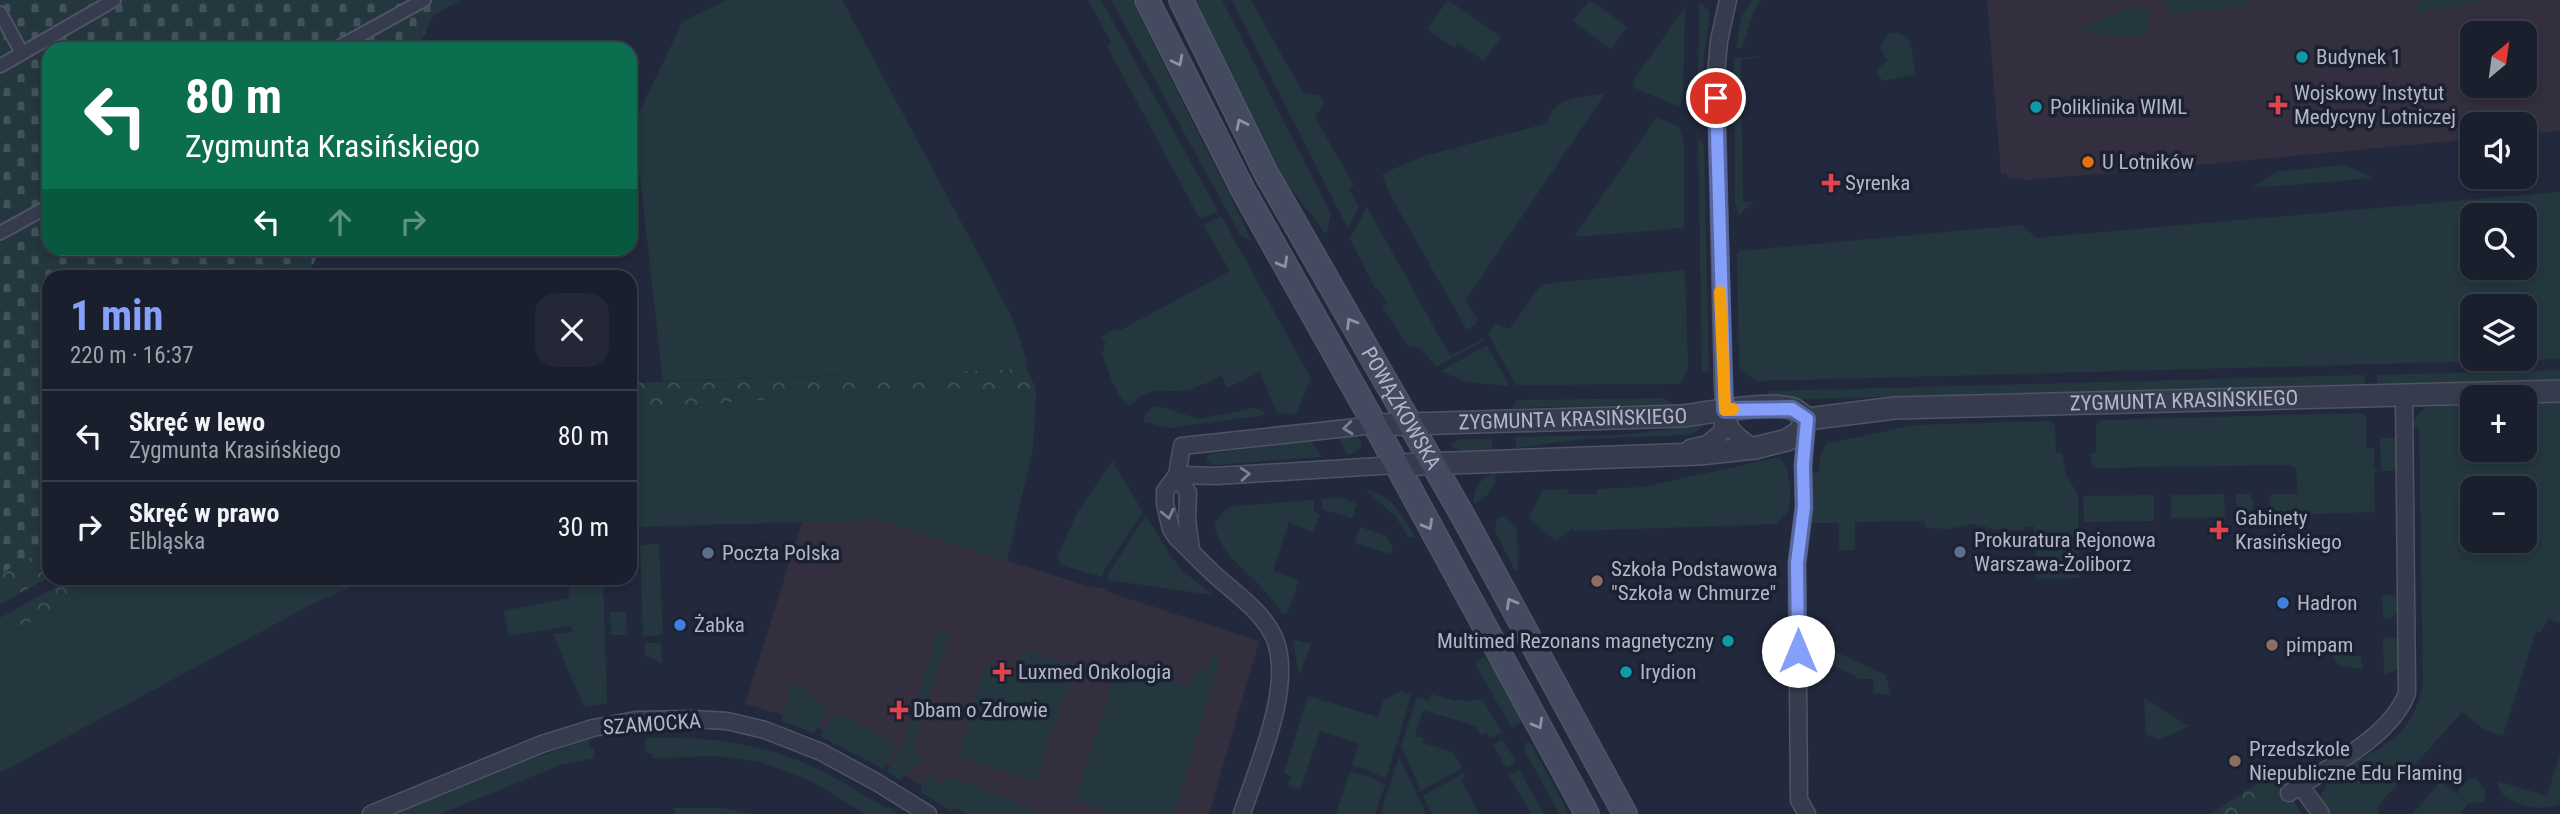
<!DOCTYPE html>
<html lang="pl">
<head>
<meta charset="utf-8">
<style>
	body { margin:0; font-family:"Roboto Condensed",sans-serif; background:#232736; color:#f1f3f6; height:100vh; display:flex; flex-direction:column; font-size:26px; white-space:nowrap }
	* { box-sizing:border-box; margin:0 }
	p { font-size:23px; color:#9fa2aa }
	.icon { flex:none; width:38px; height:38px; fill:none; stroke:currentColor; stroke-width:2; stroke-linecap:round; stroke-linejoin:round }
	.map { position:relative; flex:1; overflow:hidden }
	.panel { position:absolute; left:42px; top:270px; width:595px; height:315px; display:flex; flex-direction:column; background:#1a1f2e; border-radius:21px; box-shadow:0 4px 10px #0003,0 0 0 2px #383d4a }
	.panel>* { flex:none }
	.top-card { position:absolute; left:42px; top:42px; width:595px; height:214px; border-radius:21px; box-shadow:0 4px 10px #0003,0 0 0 2px #383d4a; background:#0b6e4f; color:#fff; overflow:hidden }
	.needle { width:46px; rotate:29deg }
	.controls { position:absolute; left:2460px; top:21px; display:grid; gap:14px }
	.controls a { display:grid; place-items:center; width:77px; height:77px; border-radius:14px; background:#1a1f2e; box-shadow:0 4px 10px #0003,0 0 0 2px #383d4a; font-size:35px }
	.pin { position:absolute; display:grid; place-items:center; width:60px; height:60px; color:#fff; margin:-30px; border:4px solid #fff; border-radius:50%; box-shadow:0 2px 7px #0007 }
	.me { position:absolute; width:77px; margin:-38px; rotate:0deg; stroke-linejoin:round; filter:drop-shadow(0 0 5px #0008) }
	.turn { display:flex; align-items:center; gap:24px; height:147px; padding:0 28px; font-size:32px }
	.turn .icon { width:91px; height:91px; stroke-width:2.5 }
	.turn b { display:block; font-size:49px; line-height:60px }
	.lanes { display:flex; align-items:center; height:66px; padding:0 28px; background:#0003; justify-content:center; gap:35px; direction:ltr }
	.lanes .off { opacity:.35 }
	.round { display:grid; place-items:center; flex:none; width:74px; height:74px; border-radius:21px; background:#232736 }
	.headline { display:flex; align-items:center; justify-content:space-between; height:119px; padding:0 28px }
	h1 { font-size:42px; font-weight:700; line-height:52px; color:#859ffa }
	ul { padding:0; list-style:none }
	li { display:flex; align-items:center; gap:21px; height:91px; padding:0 28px; border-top:2px solid #383d4a }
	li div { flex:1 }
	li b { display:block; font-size:26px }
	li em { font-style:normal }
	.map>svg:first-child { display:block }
</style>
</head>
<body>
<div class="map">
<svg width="2560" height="814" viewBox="0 0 2560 814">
	<defs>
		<pattern id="forest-crowns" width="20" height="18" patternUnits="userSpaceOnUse" patternTransform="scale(1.75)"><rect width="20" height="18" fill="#24373e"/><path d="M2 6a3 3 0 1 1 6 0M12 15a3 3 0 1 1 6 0" fill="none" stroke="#415258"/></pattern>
		<pattern id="cemetery-stones" width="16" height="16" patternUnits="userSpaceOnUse" patternTransform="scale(1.75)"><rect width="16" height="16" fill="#24373e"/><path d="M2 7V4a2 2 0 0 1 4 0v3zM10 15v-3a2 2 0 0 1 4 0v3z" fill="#415258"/></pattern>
	</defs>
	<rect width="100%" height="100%" fill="#22293d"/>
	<!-- medical -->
	<g fill="#332f3e" fill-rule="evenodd">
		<path d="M 1987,0 L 2560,0 L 2560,131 L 2525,134 L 2525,124 L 2473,124 L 2473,139 L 2113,173 L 2024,180 L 2024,178 L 2008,179 L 2007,174 L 2001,174 ZM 2473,33 L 2525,33 L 2525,86 L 2473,86 Z"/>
		<polygon points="877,520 1091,587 1105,589 1108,592 1259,641 1209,814 967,814 849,741 793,718 745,704 802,522"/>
	</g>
	<!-- green -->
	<g fill="#24373e" fill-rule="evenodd">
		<polygon points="727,0 842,0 1012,317 1026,358 1027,369 663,381 634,123 683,21"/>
		<polygon points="1088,0 1101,0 1218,211 1200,219 1107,46 1111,42"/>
		<polygon points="1111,0 1132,0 1252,241 1241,236"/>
		<polygon points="1195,0 1222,0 1331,214 1326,234 1285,181"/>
		<polygon points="1232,0 1251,0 1303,93 1321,96 1324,103 1315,117 1354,186 1349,189 1359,207 1348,229"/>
		<polygon points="1448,0 1501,37 1484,61 1458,43 1454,48 1427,29"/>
		<polygon points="1590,0 1627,27 1611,49 1573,21"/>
		<polygon points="1752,0 1761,0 1754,11 1742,48 1736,48 1741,17"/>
		<polygon points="2167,0 2250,0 2251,6 2173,14 2168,11"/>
		<polygon points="2419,0 2483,0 2418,14 2416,10"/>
		<polygon points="1699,2 1709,10 1710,16 1704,54 1703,94 1698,104"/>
		<polygon points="1685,7 1683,97 1679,107 1633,87 1635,78"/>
		<path d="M 2131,7 C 2156,10 2150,15 2147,35 L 2102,35 L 2078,30 Z"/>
		<polygon points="1892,33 1898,33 1910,41 1915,74 1884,81 1878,76 1876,70 1888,60 1880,48 1886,36"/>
		<polygon points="1758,56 1758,58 1741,59 1743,202 1753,202 1739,215 1735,203 1734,58"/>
		<path d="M 1601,94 L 1604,95 L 1465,301 L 1477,318 L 1476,325 L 1467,330 L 1389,193 L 1382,174 L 1421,157 L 1548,123 C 1551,97 1580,98 1601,94 Z"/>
		<polygon points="1657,117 1678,127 1684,140 1684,228 1574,237"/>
		<polygon points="1698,138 1704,145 1709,371 1702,372"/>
		<polygon points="2343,165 2374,178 2251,188 2276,172"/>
		<path d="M 2560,192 L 2560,359 L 1756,381 L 1739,368 L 1737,253 L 1740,251 L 2022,225 L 2036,238 L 2046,237 ZM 2473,215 L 2525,215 L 2525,268 L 2473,268 ZM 2525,306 L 2525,359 L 2473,359 L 2473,306 Z"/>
		<polygon points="1367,207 1450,356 1484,338 1485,340 1436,367 1421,349 1408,346 1382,306 1387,303 1378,289 1376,290 1350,239"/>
		<path d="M 1221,216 L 1311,378 L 1296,414 L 1277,413 L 1260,372 L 1227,388 L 1222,376 C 1212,380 1201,386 1191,389 C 1165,396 1153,381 1130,406 C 1114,395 1109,371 1102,353 L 1106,343 L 1101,338 L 1114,329 L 1119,331 L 1230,271 L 1203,225 Z"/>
		<polygon points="1685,270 1688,367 1681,384 1516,385 1488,334 1495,324 1509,329 1542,284"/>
		<polygon points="1487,345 1509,386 1466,382 1441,371"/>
		<polygon points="2560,370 2560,379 2377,384 2377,375"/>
		<polygon points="2365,375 2365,384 1767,400 1769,391"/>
		<polygon points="1036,389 1033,449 1007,561 877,520 630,527 630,410 786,398"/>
		<polygon points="1663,398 1673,404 1512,408 1517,400"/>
		<path d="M 2560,401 L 2560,623 L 2549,619 L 2541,632 L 2536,631 L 2503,736 L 2485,730 L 2462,712 L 2377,807 L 2380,814 L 2329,814 L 2318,797 L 2324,791 L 2328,774 C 2376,751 2415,740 2423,681 L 2419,427 L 2413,426 C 2418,398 2451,405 2473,404 L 2473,450 L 2525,450 L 2525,402 ZM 2473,488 L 2525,488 L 2525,541 L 2473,541 Z"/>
		<path d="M 1158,406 L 1199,419 L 1253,408 L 1259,409 L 1266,415 L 1169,428 L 1144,422 C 1143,412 1149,408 1158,406 Z"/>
		<polygon points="2362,413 2366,416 2366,448 2374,448 2374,468 2377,470 2374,473 2375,512 2288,515 2288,527 2272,527 2269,501 2272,494 2298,494 2296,469 2291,465 2099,468 2094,466 2091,462 2090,454 2096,452 2096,425 2101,420"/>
		<polygon points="2051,421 2055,426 2056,453 2062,453 2066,475 2078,494 2079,578 2036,579 2034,526 2025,527 2024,530 1998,530 1974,524 1948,529 1925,528 1924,521 1855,522 1855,550 1839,550 1839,523 1812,523 1812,473 1819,472 1820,457 1826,444 1914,425"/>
		<polygon points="1705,425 1694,433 1686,435 1584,439 1516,448 1515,437 1620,435"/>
		<path d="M 1355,436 L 1361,440 C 1363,450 1355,453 1347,455 L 1338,438 Z"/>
		<polygon points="2382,438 2395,438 2396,468 2394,471 2381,471 2380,441"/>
		<polygon points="1462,439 1492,439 1493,450 1461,450 1451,447 1450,444"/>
		<polygon points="1311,440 1322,457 1212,465 1206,459 1210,454"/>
		<path d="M 1779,457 C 1790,464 1793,499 1788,511 C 1785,516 1780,519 1777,524 L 1574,531 L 1573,528 L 1555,541 L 1529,518 L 1543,490 L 1567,489 L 1568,494 L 1597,494 L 1597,489 L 1643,487 Z"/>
		<polygon points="1115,460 1115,465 1143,512 1105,569 1102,577 1061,565 1057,557 1077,513 1112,461"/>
		<path d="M 1495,472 C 1497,489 1487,496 1474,505 C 1472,489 1481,478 1495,472 Z"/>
		<path d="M 1365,489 C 1392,496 1402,514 1415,538 L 1408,537 L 1396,517 Z"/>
		<polygon points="2224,494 2225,517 2171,518 2171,495"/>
		<polygon points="2236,494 2250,494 2253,501 2253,518 2246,526 2237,527"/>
		<polygon points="2154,495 2154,521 2084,522 2083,496"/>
		<polygon points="1342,498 1357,504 1352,518 1322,509 1322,499"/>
		<path d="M 1314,500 L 1314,512 L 1320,514 L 1313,532 L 1289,522 L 1273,571 L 1299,580 L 1288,612 L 1283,615 C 1277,607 1271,597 1263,589 C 1246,569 1217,552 1215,523 L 1226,509 L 1236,506 Z"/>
		<polygon points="1146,515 1169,554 1182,570 1212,595 1108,580 1109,573"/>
		<polygon points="1504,516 1517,528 1518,570 1515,571 1495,531 1496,520"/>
		<polygon points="1360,527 1386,536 1393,548 1391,554 1355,543"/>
		<polygon points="659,544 663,635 643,636 640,545"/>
		<polygon points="111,578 373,578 318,601 0,773 0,639"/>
		<polygon points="567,578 603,578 607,703 584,707 553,634 573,632 571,626 509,636 504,611 570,598"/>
		<polygon points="2391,595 2396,597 2397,612 2390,619 2383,619 2382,595"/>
		<polygon points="610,612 626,612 627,635 611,635"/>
		<polygon points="937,631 949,634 912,752 925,757 900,780 887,771 902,747"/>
		<polygon points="2397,637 2399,669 2384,675 2383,638"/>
		<polygon points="1296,640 1311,644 1299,675 1293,641"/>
		<polygon points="645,643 661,643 662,664 645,655"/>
		<polygon points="1022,649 1075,666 1035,782 958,756 987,663 1015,672"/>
		<polygon points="1832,650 1886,675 1891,695 1874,693 1873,679 1858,679 1854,675 1832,665"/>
		<polygon points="1213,653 1221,654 1175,814 1119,814 1075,800 1118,668 1190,686 1196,670 1207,671"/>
		<polygon points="2330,653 2361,657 2363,670 2339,665"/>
		<polygon points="1484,657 1501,678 1524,720 1512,728 1475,664"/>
		<polygon points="793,683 820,700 818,703 829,709 814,733 781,721"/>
		<polygon points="1400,691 1411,695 1386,779 1373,772 1352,765 1359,744 1320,731 1300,790 1288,786 1291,776 1284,773 1308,696 1378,717 1383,701"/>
		<polygon points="1431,694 1456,701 1457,699 1463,701 1483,700 1502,733 1490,738 1487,732 1481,735 1476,726 1423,710 1415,735 1424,738 1423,743 1453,752 1462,768 1421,791 1401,746 1417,697 1429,701"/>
		<polygon points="2144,698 2189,726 2159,740 2146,734"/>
		<polygon points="834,713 844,719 847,716 897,746 883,769 820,736"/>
		<path d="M 646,738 C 704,736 761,742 815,768 C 839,779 862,794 886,808 L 889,807 L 898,814 L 865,814 L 811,781 L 760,762 L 719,756 L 653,758 L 652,753 L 645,753 Z"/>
		<polygon points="589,739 589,748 594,748 594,758 560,765 440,814 396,814 514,765"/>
		<polygon points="1502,739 1516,762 1506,768 1493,745"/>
		<polygon points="1530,742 1569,814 1559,814 1524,749 1525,743"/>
		<path d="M 2560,754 L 2560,804 C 2541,813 2499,805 2497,781 L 2547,796 Z"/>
		<polygon points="1399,756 1426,814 1381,814"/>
		<polygon points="1519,769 1544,814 1531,814 1509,775"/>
		<polygon points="2277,770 2301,814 2253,814 2273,773"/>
		<polygon points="1350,771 1370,777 1385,785 1375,814 1336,814"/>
		<polygon points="1464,773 1466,776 1461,780 1479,814 1432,814 1423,796"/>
		<polygon points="929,775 938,784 949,776 1045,814 967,814 958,808 951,811 921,792 922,783"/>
		<polygon points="2475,777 2485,790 2485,802 2467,803 2456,793 2465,782"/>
		<polygon points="2441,781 2467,804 2461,814 2413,814"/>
		<polygon points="674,808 722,808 754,814 675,814"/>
	</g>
	<!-- forest -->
	<g fill="url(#forest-crowns)">
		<polygon points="1027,369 1036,389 786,398 630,410 631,383"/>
		<polygon points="49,547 49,577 0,604 0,574"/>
		<polygon points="71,578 111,578 0,639 0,618"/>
		<polygon points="2273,773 2253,814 2211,814"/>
	</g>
	<!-- cemetery -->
	<polygon fill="url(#cemetery-stones)" points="0,0 460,0 433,16 417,49 49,49 49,248 321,249 307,276 49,276 49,547 0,574"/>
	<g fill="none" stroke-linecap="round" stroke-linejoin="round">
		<!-- pedestrian casing -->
		<g stroke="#4f5465" stroke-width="16">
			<g id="pedestrian">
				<polyline points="0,13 22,53"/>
				<polyline points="335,49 424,0"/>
				<polyline points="0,66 114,0"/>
				<polyline points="0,233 49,206"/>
			</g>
		</g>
		<!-- minor casing -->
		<g stroke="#4f5465" stroke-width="19">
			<g id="minor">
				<path d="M 1728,0 L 1719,41 L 1716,74 L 1723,387 C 1726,421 1724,430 1755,448"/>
				<polyline points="1690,448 1707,444 1722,432 1724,414"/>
				<polyline points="1177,475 1216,476 1396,465"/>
				<polyline points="1177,475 1188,493 1187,520 1191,550"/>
				<polyline points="2300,785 2321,814"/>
				<path d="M 2289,793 C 2328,767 2391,737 2407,693 L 2404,395"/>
				<polyline points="371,814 542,744 593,728 636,720 694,719 727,721 765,730 821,752 878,783 928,814"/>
				<path d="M 1242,814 C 1257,767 1295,685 1274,637 C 1262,611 1236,594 1215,575 C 1202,563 1190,550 1177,538 L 1171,529 L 1165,504 L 1165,491 L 1177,475 L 1182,446 L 1375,425"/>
				<polyline points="1807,814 1799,800 1797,563 1804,507 1803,465 1807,420"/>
			</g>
		</g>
		<!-- tertiary casing -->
		<g stroke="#4f5465" stroke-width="24">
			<g id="tertiary">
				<path id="s1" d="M 1375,425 L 1682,416 C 1706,413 1773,401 1793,409 C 1798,411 1803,416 1807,419 L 1895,408 L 2560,391"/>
				<polyline points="1396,465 1699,454 1755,448 1787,440 1799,432 1807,419"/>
			</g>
		</g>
		<!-- secondary casing -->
		<g stroke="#4f5465" stroke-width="26">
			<g id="secondary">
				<polyline points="1147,0 1243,190 1375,425 1587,814"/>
				<path id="s2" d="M 1181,0 L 1266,173 L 1463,516 L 1625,814"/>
			</g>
		</g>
		<!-- pedestrian -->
		<use href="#pedestrian" stroke="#363c4d" stroke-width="12"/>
		<!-- minor -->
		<use href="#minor" stroke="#363c4d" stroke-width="16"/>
		<!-- tertiary -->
		<use href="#tertiary" stroke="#363c4d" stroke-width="21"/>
		<!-- secondary -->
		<use href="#secondary" stroke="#444a60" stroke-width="23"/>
	</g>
	<!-- one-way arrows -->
	<defs><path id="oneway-chevron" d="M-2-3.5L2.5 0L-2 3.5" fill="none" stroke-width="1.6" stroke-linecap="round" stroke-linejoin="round" transform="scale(1.75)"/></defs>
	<g stroke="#8c91a4">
		<use href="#oneway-chevron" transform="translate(1178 61) rotate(63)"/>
		<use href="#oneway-chevron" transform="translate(1241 124) rotate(-116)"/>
		<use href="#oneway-chevron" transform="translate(1283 263) rotate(61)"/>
		<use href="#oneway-chevron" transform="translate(1351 323) rotate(-121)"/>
		<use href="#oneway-chevron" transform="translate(1428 525) rotate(61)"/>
		<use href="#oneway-chevron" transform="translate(1511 603) rotate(-119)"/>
		<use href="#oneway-chevron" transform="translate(1538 724) rotate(61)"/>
	</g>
	<g stroke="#7a8091">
		<use href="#oneway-chevron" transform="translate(1348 428) rotate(174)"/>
		<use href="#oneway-chevron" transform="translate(1245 474) rotate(-4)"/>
		<use href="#oneway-chevron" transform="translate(1168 514) rotate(77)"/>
	</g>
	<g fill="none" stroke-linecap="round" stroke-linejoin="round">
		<!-- route casing -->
		<g stroke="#5667a2" stroke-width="18">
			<polyline id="route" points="1716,98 1725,410 1792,409 1807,419 1803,465 1804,507 1797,563 1798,651"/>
		</g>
		<!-- route -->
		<use href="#route" stroke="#859ffa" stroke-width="12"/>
		<!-- slow -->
		<polyline stroke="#f59e0b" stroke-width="12" points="1720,292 1725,410 1733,409"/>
	</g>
	<!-- markers -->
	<g fill="#0f9aa8" stroke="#1c2132" stroke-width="2.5">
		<circle cx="2302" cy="57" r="7"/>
		<circle cx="2036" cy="107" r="7"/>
		<circle cx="1728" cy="641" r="7"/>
		<circle cx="1626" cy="672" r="7"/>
	</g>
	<g fill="#e0444e" stroke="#1c2132" stroke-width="2.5">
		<path d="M2274.5 94.5h7v7h7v7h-7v7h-7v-7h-7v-7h7z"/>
		<path d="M1827.5 172.5h7v7h7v7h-7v7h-7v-7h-7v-7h7z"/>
		<path d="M2215.5 519.5h7v7h7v7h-7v7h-7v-7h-7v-7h7z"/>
		<path d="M998.5 661.5h7v7h7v7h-7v7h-7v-7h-7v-7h7z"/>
		<path d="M895.5 699.5h7v7h7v7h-7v7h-7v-7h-7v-7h7z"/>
	</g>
	<circle fill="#e8710a" stroke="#1c2132" stroke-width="2.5" cx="2088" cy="162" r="7"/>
	<g fill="#5c6f8a" stroke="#1c2132" stroke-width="2.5">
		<circle cx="1960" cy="552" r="7"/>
		<circle cx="708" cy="553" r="7"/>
	</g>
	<g fill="#8d6e63" stroke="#1c2132" stroke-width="2.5">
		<circle cx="1597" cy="581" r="7"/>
		<circle cx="2272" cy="645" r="7"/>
		<circle cx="2235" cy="761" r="7"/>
	</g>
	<g fill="#3f7fe0" stroke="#1c2132" stroke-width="2.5">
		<circle cx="2283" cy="603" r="7"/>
		<circle cx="680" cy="625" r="7"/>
	</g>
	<g text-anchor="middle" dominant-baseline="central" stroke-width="7" stroke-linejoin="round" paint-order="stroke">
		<!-- poi labels -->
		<g font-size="21" fill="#b2b7c8" stroke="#1c2132" text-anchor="start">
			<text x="2316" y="57">Budynek 1</text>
			<text x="2294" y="93">Wojskowy Instytut<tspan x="2294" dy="24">Medycyny Lotniczej</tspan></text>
			<text x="2050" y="107">Poliklinika WIML</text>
			<text x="2102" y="162">U Lotników</text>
			<text x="1845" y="183">Syrenka</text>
			<text x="2235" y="518">Gabinety<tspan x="2235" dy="24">Krasińskiego</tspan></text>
			<text x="1974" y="540">Prokuratura Rejonowa<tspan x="1974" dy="24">Warszawa-Żoliborz</tspan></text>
			<text x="722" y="553">Poczta Polska</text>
			<text x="1611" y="569">Szkoła Podstawowa<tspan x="1611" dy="24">"Szkoła w Chmurze"</tspan></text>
			<text x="2297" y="603">Hadron</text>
			<text x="694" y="625">Żabka</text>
			<text x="1714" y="641" text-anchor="end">Multimed Rezonans magnetyczny</text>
			<text x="2286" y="645">pimpam</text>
			<text x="1018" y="672">Luxmed Onkologia</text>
			<text x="1640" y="672">Irydion</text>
			<text x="913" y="710">Dbam o Zdrowie</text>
			<text x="2249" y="749">Przedszkole<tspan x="2249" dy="24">Niepubliczne Edu Flaming</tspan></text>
		</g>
		<!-- street labels -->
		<g font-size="21" fill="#b2b7c8" stroke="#1c2132">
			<text stroke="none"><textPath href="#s1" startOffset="814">ZYGMUNTA KRASIŃSKIEGO</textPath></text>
			<text stroke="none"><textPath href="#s2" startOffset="464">POWĄZKOWSKA</textPath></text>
			<text stroke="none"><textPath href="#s1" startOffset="198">ZYGMUNTA KRASIŃSKIEGO</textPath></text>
			<text transform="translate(652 724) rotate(-4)">SZAMOCKA</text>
		</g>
	</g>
</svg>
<div class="controls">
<a><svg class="needle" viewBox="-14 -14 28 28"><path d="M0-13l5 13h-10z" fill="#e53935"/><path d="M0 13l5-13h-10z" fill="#9fa2aa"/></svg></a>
<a><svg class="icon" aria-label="sound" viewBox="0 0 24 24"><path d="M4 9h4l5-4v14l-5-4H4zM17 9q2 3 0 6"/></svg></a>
<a><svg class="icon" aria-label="search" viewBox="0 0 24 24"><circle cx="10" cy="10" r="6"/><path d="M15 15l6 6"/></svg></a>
<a><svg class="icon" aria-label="layers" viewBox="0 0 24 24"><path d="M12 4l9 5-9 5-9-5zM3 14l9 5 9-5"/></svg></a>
<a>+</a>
<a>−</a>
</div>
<div class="pin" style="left:1716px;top:98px;background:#d93025"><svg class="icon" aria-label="arrive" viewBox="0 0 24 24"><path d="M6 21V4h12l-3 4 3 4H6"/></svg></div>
<svg class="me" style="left:1798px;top:651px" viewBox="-20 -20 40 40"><circle r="19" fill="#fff"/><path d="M0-13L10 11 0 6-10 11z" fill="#859ffa"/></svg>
<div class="top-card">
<div class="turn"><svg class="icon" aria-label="left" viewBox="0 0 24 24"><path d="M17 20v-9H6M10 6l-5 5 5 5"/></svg><div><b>80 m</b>Zygmunta Krasińskiego</div></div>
<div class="lanes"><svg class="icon" aria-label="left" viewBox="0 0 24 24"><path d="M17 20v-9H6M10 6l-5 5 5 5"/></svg><svg class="icon off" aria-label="ahead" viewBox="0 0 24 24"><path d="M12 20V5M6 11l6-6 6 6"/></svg><svg class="icon off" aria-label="right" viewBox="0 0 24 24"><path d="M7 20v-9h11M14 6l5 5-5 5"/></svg></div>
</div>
<section class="panel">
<div class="headline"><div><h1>1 min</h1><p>220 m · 16:37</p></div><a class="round"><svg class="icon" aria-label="close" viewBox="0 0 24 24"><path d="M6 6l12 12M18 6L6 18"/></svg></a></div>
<ul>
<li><svg class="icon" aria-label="left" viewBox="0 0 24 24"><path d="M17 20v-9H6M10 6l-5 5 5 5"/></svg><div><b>Skręć w lewo</b><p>Zygmunta Krasińskiego</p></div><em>80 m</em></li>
<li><svg class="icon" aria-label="right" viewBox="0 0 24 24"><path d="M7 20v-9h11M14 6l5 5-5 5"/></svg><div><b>Skręć w prawo</b><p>Elbląska</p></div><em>30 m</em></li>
</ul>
</section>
</div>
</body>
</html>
